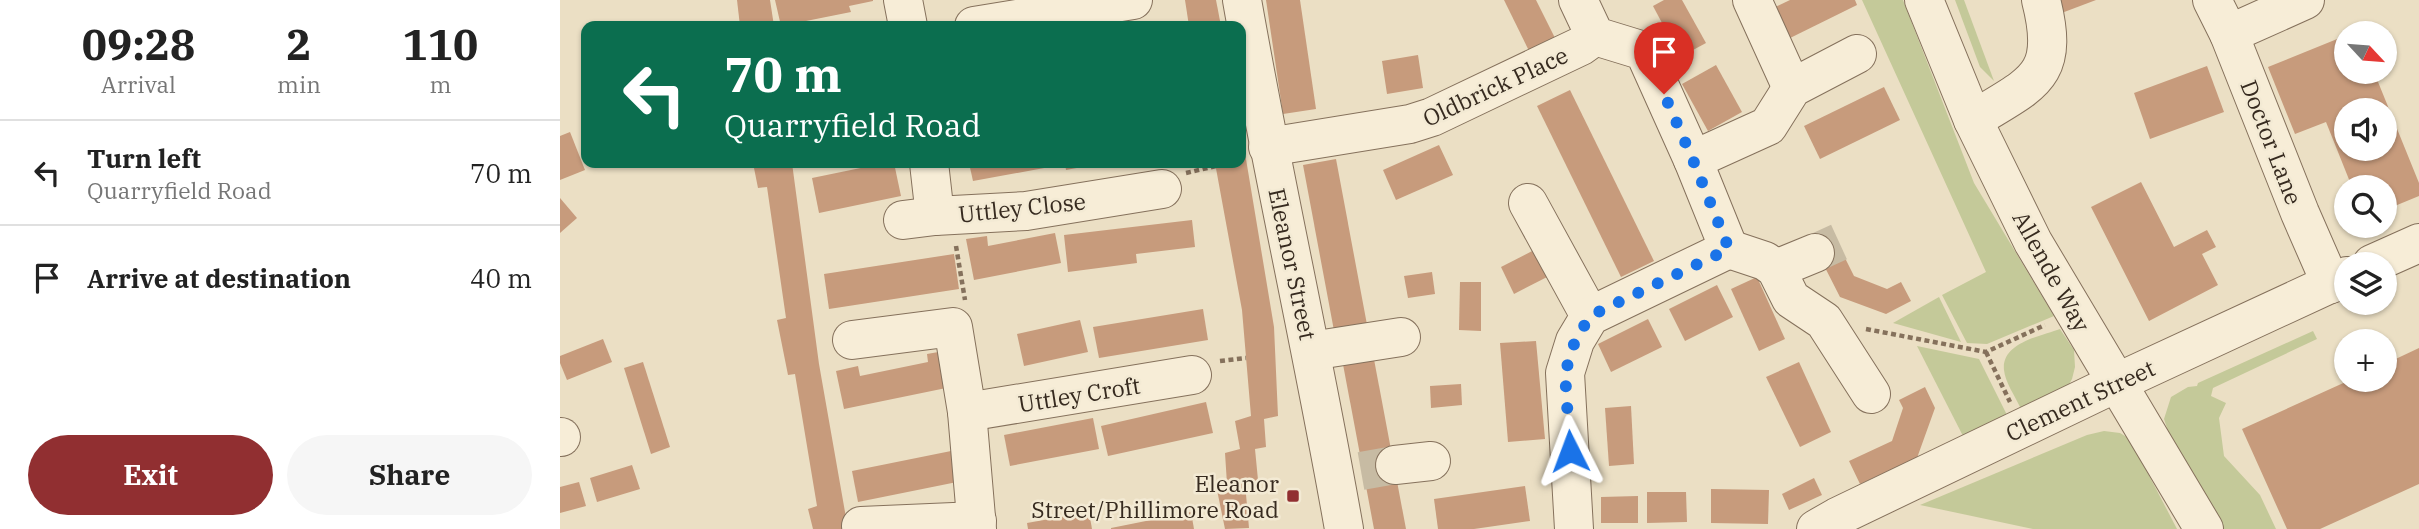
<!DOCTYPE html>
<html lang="en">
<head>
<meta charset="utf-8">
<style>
	body { margin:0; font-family:"IBM Plex Serif",serif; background:#f6f6f6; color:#222; height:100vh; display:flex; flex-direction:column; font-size:26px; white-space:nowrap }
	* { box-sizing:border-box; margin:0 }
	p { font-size:23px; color:#767676 }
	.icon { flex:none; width:38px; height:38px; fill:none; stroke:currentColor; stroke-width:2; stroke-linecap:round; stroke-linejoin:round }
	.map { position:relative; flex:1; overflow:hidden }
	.side { display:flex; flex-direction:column; background:#fff; width:560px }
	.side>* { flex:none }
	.top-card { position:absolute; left:21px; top:21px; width:665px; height:147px; border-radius:14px; box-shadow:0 2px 5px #0004; background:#0b6e4f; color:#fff; overflow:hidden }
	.needle { width:46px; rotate:116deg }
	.buttons { position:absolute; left:1774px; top:21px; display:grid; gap:14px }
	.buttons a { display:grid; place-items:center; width:63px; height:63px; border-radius:50%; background:#fff; box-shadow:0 2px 5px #0004; font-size:35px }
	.pin { position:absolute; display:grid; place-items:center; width:60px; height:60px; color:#fff; margin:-72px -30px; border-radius:50% 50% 50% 0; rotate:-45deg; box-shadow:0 0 7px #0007 }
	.pin .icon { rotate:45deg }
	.me { position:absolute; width:77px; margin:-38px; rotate:357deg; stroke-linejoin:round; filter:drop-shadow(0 0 5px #0008) }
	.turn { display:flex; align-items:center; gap:24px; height:147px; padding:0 28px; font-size:32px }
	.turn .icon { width:91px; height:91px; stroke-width:2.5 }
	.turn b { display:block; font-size:49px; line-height:60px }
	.eta { display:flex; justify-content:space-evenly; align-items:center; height:119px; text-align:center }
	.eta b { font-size:42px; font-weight:700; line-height:49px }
	.primary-button { display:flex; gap:14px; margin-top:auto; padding:14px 28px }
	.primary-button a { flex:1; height:80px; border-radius:42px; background:#912f31; color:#fff; font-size:28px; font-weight:700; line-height:80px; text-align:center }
	.primary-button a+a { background:#f6f6f6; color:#222 }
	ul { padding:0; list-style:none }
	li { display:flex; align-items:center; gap:21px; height:105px; padding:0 28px; border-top:2px solid #e0e0e0 }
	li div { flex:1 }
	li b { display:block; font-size:26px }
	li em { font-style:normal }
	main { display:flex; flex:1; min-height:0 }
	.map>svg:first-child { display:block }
</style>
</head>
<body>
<main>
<section class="side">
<div class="eta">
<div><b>09:28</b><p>Arrival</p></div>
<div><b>2</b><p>min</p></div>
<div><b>110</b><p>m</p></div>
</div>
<ul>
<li><svg class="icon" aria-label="left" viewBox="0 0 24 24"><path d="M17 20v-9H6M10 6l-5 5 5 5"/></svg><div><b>Turn left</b><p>Quarryfield Road</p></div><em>70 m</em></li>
<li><svg class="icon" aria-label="arrive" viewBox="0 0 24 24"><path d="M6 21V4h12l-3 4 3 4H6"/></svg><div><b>Arrive at destination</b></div><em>40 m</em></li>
</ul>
<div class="primary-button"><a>Exit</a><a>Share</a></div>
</section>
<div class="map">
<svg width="1859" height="529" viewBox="0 0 1859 529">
	<rect width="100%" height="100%" fill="#ebdfc4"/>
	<!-- green -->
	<g fill="#c4c999">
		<polygon points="1302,0 1343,0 1414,183 1494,316 1427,344 1407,343 1382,295 1426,272"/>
		<polygon points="1395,0 1404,0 1434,81 1420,67"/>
		<polygon points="1379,297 1401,342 1333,323"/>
		<path d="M 1500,329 L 1514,350 L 1515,367 L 1512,379 L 1507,388 L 1468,407 L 1460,407 C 1455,396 1445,382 1444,370 C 1441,343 1481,336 1500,329 Z"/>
		<polygon points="1753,331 1757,339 1653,388 1651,396 1666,403 1659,418 1664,456 1700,495 1716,529 1659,529 1610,437 1604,419 1611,397 1628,387 1637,386 1638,383"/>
		<polygon points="1357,346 1419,359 1447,415 1403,436"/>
		<polygon points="1544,431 1560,433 1570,439 1617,529 1473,529 1360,505 1527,435"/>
	</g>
	<!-- building -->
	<g fill="#c79b7c" fill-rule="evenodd">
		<polygon points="177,0 210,0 214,26 180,26"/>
		<polygon points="215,0 313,0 313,1 289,6 291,12 221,26"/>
		<polygon points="625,0 656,0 661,26 629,26"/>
		<polygon points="706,0 740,0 756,109 723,114"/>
		<polygon points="944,0 976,0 997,42 971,55"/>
		<polygon points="1104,0 1122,0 1146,43 1120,57 1093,6"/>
		<polygon points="1230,0 1295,0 1297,5 1222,42 1207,11"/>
		<polygon points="1485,0 1536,0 1491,17"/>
		<path d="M 1787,35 L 1787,72 L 1814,72 L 1859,183 L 1859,196 L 1825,210 L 1825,187 L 1792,187 L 1766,122 L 1735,134 L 1708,67 ZM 1787,110 L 1825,110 L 1825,149 L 1787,149 Z"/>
		<polygon points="858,55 863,88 827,94 822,61"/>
		<polygon points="1156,65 1182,112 1148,131 1122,84"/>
		<polygon points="1647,66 1664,112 1590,139 1574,93"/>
		<polygon points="1324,87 1340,120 1260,159 1244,126"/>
		<polygon points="1010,90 1094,261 1061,277 977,106"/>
		<polygon points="681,129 714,327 718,416 704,419 706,447 695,449 698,480 685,483 689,528 665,529 656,485 667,484 665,453 680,449 675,421 691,416 682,310 655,163 681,163"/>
		<polygon points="10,132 25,170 0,180 0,136"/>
		<polygon points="879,145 893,175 836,200 823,170"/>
		<polygon points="776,159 808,330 775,336 743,165"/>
		<polygon points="193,163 232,163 259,364 288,529 253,529 248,509 257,506 235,374 228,375 217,320 226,318 207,187 198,188"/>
		<polygon points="325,163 334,163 341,196 259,213 252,178"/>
		<polygon points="409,163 494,163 495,166 413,181"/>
		<polygon points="505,163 538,163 538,164 506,170"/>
		<polygon points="1581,182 1614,247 1647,230 1656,247 1642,254 1658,285 1589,321 1531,207"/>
		<polygon points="0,198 17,218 0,233"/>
		<polygon points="632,220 635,247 576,254 577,263 508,272 504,235"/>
		<polygon points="1270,228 1294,276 1327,289 1341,282 1351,301 1326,314 1280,297 1250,238"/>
		<polygon points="495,233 501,263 414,280 406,239 427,236 428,246"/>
		<polygon points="978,248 991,275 954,294 941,267"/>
		<polygon points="394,254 399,289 269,309 264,274"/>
		<polygon points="872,272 875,294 848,298 844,276"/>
		<polygon points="1197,277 1225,339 1199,351 1171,289"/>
		<polygon points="900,282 921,282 921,331 899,330"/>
		<polygon points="1157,285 1173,317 1125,341 1109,309"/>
		<polygon points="643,309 648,340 539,358 533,327"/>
		<polygon points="1088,319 1102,347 1051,372 1038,344"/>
		<polygon points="520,320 528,352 464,366 457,334"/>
		<polygon points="43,339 52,362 7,380 0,363 0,356"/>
		<polygon points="976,341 985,439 948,442 940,343"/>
		<polygon points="1859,348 1859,484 1760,529 1727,529 1682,429 1790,380 1825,380 1825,364"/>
		<polygon points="384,351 391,387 284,409 276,371 298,366 300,376 368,362 367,354"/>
		<polygon points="813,354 846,529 814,529 782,359"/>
		<polygon points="83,362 110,447 91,454 64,368"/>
		<polygon points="1239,362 1271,432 1240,447 1206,377"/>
		<polygon points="901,384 902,405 871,408 870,386"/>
		<polygon points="1365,387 1375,408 1357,458 1300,484 1289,461 1332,441 1343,408 1339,400"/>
		<polygon points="646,402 653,433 548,456 541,426"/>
		<polygon points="1071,406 1074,464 1049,466 1045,408"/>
		<polygon points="533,418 539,449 450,466 444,435"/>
		<polygon points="396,450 402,481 298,502 292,471"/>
		<polygon points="72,465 80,489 37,502 30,478"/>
		<polygon points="1254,478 1262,495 1229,510 1222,494"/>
		<polygon points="19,482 26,506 0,513 0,487"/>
		<polygon points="965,486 970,521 914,529 878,529 874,499"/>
		<polygon points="1151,489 1209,490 1208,524 1151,523"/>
		<polygon points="1087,492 1126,492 1127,522 1087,523"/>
		<polygon points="1078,496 1078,523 1041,523 1041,497"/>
		<polygon points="529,512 532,529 468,529 467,523"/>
		<polygon points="631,512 634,529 551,529 551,528"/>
	</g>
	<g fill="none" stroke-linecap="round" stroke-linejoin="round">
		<!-- minor-tunnel -->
		<g stroke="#c7bba3" stroke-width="38" stroke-dasharray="38 19" stroke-linecap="butt">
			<polyline points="1255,253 1279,242"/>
			<polyline points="801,471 835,465"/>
		</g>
		<!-- minor casing -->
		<g stroke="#85715c" stroke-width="40">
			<g id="minor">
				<polyline points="343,0 348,26"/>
				<path d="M 682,0 C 713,177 753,352 784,529"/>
				<polyline points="1018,0 1035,36 1084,51 1133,160 1169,249"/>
				<polyline points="1192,0 1232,88"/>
				<polyline points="1364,0 1413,120 1473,242 1644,529"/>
				<polyline points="1652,0 1669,34 1740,213 1771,284"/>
				<polyline points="414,26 573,0"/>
				<polyline points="1669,34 1745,0"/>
				<path d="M 1413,120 C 1472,83 1501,78 1481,0"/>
				<polyline points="708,147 850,124 872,117 1021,46 1035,36"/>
				<polyline points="1133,160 1208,126 1232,88 1297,54"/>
				<polyline points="369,163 375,216 466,211 602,189"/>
				<polyline points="968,203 1030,316"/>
				<polyline points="343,220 375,216"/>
				<polyline points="1169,249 1205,261 1216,269 1231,299 1264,321 1311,394"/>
				<polyline points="1812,264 1859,243"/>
				<polyline points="1216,269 1255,253"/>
				<polyline points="292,340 393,327 407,412 417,529"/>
				<polyline points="751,351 841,337"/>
				<polyline points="407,412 632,375"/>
				<polyline points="0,437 1,437"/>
				<polyline points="835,465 871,461"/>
				<polyline points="301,526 417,521"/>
				<polyline points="1014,529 1005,373 1015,341 1030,316 1169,249"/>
				<polyline points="1256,529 1277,517 1556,383 1787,276"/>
			</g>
		</g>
		<!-- path -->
		<g stroke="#85715c" stroke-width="4.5" stroke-dasharray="5 3.5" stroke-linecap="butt">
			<polyline points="626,173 656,166"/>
			<polyline points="396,246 405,300"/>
			<polyline points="1306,329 1426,352 1485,325"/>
			<polyline points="1426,352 1450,402"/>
			<polyline points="660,361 686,358"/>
		</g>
		<!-- minor -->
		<use href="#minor" stroke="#f7edd7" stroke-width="38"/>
	</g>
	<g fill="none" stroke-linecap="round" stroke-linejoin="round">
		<!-- route -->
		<polyline stroke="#1a73e8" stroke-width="12" stroke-dasharray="0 21.6" points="1010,451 1005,373 1015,341 1030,316 1169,249 1133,160 1104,94"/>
	</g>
	<!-- markers -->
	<rect fill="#912f31" stroke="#f3ead4" stroke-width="2.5" x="726" y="489" width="14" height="14" rx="3.5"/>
	<g text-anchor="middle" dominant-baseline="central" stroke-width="5" stroke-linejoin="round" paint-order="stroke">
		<!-- street labels -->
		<g font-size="23" fill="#362a1f" stroke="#f3ead4">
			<text transform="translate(935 86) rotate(-25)">Oldbrick Place</text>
			<text transform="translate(1712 142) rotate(69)">Doctor Lane</text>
			<text transform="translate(462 207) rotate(-6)">Uttley Close</text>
			<text transform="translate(733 264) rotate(78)">Eleanor Street</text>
			<text transform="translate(1492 271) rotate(61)">Allende Way</text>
			<text transform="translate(519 394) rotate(-9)">Uttley Croft</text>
			<text transform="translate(1520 400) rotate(-25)">Clement Street</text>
		</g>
		<!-- poi labels -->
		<g font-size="23" fill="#362a1f" stroke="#f3ead4" text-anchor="end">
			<text x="719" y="483">Eleanor<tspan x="719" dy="26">Street/Phillimore Road</tspan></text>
		</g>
	</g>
</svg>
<div class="buttons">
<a><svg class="needle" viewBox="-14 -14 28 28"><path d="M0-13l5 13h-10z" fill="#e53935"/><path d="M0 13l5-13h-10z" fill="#767676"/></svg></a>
<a><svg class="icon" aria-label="sound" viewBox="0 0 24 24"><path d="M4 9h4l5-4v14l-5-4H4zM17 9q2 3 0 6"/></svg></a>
<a><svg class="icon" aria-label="search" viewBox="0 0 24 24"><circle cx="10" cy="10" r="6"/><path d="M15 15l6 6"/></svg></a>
<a><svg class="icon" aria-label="layers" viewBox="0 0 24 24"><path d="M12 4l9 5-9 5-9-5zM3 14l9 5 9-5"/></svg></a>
<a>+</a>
</div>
<div class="pin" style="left:1104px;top:94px;background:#d93025"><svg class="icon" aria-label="arrive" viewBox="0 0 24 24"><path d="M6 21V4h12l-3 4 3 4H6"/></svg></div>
<svg class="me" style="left:1010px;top:451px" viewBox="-20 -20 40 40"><path d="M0-17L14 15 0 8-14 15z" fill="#1a73e8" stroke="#fff" stroke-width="4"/></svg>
<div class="top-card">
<div class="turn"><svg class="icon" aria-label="left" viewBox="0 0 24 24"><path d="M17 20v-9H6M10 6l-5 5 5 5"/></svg><div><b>70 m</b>Quarryfield Road</div></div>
</div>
</div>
</main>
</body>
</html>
